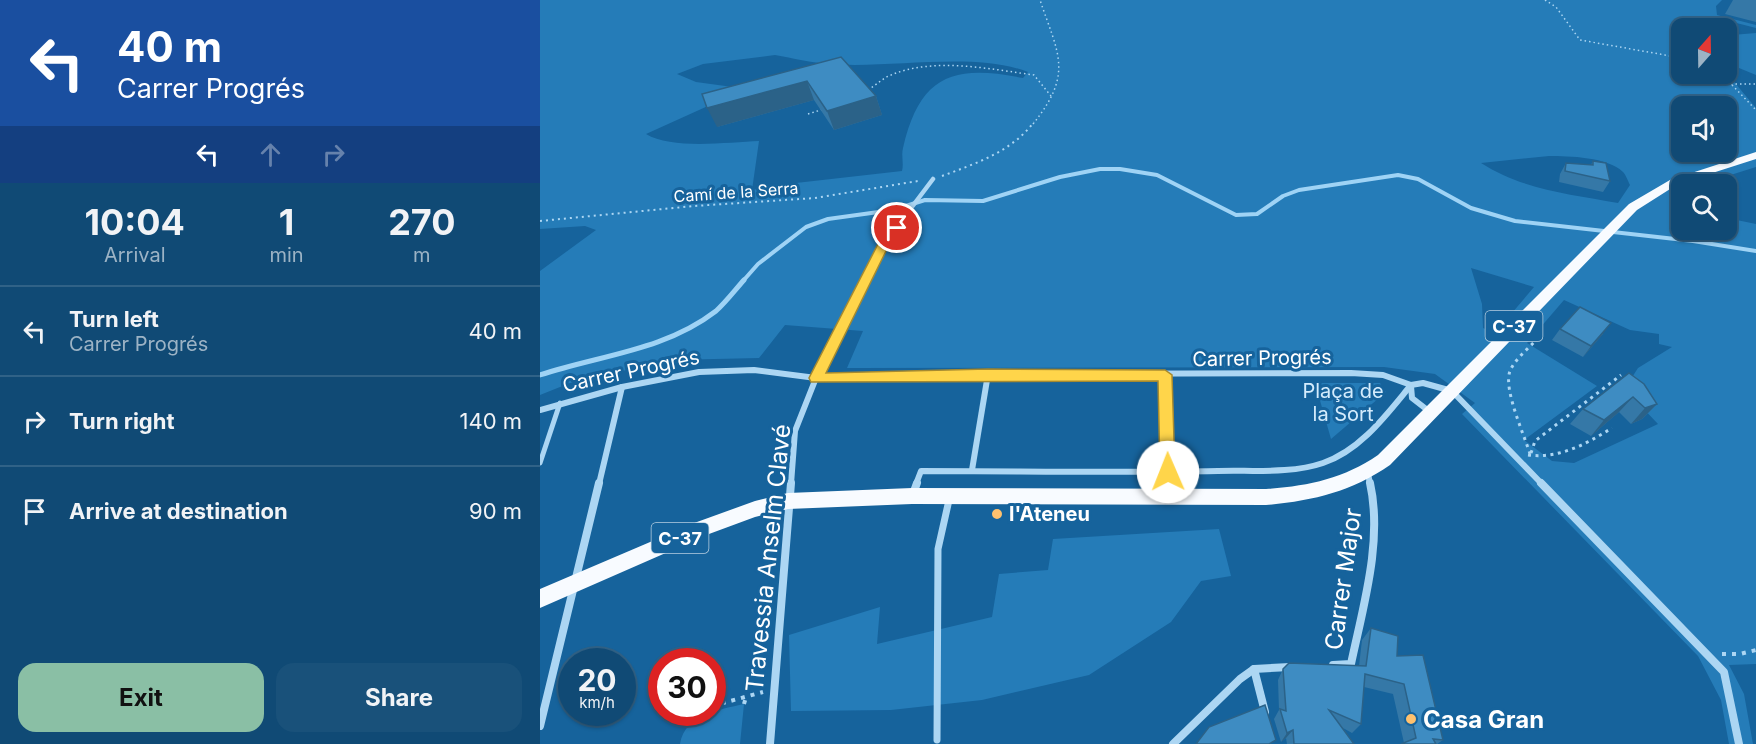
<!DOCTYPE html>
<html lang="en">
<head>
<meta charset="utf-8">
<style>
	body { margin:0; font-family:Inter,sans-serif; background:#19517a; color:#f1f3f6; height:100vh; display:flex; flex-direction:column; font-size:22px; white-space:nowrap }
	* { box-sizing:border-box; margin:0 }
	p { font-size:20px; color:#9cb3c5 }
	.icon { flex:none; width:33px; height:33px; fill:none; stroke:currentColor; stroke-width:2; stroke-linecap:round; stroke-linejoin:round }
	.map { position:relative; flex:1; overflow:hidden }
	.sheet { display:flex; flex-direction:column; background:#104a75; width:540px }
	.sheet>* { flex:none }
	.hud { background:#1a4fa0; color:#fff; overflow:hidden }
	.needle { width:39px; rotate:20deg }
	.tools { position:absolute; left:1131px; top:18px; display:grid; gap:12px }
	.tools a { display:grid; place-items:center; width:66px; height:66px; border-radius:12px; background:#104a75; box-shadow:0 2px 4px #0004,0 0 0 2px #306287; font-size:30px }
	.speed { position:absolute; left:18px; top:648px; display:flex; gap:12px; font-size:30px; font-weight:700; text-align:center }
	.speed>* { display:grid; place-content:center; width:78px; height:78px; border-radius:50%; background:#104a75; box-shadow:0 2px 4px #0004,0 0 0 2px #306287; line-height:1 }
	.speed small { font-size:15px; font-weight:400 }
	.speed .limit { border:9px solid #d22; background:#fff; color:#111 }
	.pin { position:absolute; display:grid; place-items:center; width:51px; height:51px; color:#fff; margin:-26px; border:3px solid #fff; border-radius:50%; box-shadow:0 2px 6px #0007 }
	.me { position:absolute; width:66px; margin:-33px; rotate:359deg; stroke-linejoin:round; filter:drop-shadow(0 0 4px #0008) }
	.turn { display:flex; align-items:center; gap:21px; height:126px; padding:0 18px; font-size:27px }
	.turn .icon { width:78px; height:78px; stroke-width:2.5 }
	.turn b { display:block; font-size:42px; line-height:51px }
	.lanes { display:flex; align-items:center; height:57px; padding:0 18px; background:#0003; justify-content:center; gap:30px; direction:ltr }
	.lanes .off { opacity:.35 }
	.eta { display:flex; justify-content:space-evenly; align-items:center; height:102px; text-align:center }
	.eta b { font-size:36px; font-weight:700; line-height:42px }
	.cta { display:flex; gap:12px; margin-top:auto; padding:12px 18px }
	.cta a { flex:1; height:69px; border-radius:18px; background:#8abfa5; color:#111; font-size:24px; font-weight:700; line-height:69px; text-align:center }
	.cta a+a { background:#19517a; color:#f1f3f6 }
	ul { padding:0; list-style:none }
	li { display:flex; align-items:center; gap:18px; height:90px; padding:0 18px; border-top:2px solid #306287 }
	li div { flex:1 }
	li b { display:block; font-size:22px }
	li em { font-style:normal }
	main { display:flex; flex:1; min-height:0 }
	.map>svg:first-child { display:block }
</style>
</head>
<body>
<main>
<section class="sheet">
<div class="hud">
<div class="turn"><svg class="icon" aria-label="left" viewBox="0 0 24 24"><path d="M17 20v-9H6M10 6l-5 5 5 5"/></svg><div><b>40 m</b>Carrer Progrés</div></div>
<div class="lanes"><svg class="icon" aria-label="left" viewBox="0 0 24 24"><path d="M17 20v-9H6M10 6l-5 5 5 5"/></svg><svg class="icon off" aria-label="ahead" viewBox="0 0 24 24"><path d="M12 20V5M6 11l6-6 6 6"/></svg><svg class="icon off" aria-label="right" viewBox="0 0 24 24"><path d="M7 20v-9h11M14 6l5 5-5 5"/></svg></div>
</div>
<div class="eta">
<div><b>10:04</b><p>Arrival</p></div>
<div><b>1</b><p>min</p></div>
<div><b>270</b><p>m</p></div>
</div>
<ul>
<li><svg class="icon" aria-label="left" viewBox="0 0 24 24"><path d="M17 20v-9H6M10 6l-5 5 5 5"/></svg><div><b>Turn left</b><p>Carrer Progrés</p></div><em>40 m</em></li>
<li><svg class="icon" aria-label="right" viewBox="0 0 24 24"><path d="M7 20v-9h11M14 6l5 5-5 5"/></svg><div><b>Turn right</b></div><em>140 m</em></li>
<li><svg class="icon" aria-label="arrive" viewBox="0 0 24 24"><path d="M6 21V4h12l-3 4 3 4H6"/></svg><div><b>Arrive at destination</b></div><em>90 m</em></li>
</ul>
<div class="cta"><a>Exit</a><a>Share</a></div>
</section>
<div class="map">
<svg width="1216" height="744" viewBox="0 0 1216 744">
	<rect width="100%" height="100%" fill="#16639c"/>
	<!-- green -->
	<g fill="#257cb8" fill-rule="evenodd">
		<path d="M 0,0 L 1182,0 L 1176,6 L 1177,15 L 1216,25 L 1216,28 L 1177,18 L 1177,28 L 1142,28 L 1142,74 L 1186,74 L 1187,66 L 1195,83 L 1216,108 L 1216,167 L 1162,184 L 1142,184 L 1141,192 L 1136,194 L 1131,201 L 1137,211 L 1141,211 L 1142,230 L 1186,230 L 1187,218 L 1216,224 L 1216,664 L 1189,665 L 1204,694 L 1213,744 L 1189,744 L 1181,700 L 1158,656 L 922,414 L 935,403 L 895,374 L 844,367 L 307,368 L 323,331 L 245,325 L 219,358 L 130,360 L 30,383 L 0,395 L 0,271 L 56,230 L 45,226 L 0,229 ZM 235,55 C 253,58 271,63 290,64 C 349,69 434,51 488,72 L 483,78 C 413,64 380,75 363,148 C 361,156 364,163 362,171 L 247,184 L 212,190 L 219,141 C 189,142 132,150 106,134 L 190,96 L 200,88 L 156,82 L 137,74 L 163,64 ZM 1142,106 L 1186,106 L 1186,152 L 1142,152 ZM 1009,156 C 1029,156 1068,157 1083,172 C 1086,175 1088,181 1090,185 L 1078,203 C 1030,194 983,190 941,163 ZM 931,268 L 994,287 L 955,333 L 943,328 L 942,304 ZM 1024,300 L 1090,330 L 1119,334 L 1119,344 L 1132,347 L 1098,368 L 1089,382 L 1099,404 L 1118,424 L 1034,463 L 1012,461 L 984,440 L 1057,386 L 987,343 Z"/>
		<polygon points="1216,33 1216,75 1199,68 1191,60 1192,35"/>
		<polygon points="775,383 840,383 846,392 791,439"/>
		<polygon points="679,529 691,576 661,581 631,622 549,675 442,700 351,710 251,711 249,635 340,607 337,644 452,617 459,574 508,570 513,539"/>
		<path d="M 204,704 L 200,744 L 140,744 C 145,714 179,710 204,704 Z"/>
	</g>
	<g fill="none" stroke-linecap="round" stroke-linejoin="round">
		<!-- stream-far1 -->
		<polyline stroke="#9fd3f5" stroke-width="4" points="203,281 218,264 266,227 288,219 353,210 385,200 443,201 520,177 560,169 580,169 617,175 696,215 717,214 743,196 759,190 858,175 878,179 931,208 975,221 1153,241 1216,251"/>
		<!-- stream -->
		<path stroke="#9fd3f5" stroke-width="5" d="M 0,375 C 60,355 124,351 176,311 C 186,302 195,290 204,280"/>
		<!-- path-far3 -->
		<g stroke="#acd6f3" stroke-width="1.5" stroke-dasharray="1.5 3" stroke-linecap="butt">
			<polyline points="1005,0 1016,7 1040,40 1142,58"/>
			<polyline points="1186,73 1191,84 1216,110"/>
			<polyline points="1191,84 1216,84"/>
			<path d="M 328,90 C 336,85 343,78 351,75 C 394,57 450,69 494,75 L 511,96"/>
			<polyline points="268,114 284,109"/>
			<path d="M 493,124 C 534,73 518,54 500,0"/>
		</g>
		<!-- path-far2 -->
		<g stroke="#acd6f3" stroke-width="2" stroke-dasharray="2 4" stroke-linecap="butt">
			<path d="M 402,176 C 437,163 471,152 494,122"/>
			<polyline points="0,221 154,206 275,198 378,181"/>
		</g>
		<!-- path-far1 -->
		<g stroke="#acd6f3" stroke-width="3" stroke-dasharray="3 4.5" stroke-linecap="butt">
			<polyline points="991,453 995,441 1081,375"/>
			<path d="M 990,454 C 984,434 963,389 970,371 C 975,359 987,350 995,341"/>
			<path d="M 988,455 C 1019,459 1046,444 1072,428"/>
		</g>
		<!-- path -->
		<g stroke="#acd6f3" stroke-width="4" stroke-dasharray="4 6" stroke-linecap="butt">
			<polyline points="1182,654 1200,654 1216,650"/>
			<polyline points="204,704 206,697"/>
			<polyline points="172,706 223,692"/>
		</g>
		<!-- pedestrian-far1 -->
		<polyline stroke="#acd6f3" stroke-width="5" points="0,463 20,403"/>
		<!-- pedestrian -->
		<polyline stroke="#acd6f3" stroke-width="7" points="397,740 398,549 409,500"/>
		<!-- minor-far2 -->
		<polyline stroke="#acd6f3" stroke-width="4.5" points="325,281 344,244 393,179"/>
		<!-- minor-far1 -->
		<g stroke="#acd6f3" stroke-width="6">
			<polyline points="625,375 628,472"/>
			<polyline points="871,386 872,398 890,412"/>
			<polyline points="0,410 82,387 159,372 214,370 276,378 448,374 811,373 843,375 871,385"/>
			<polyline points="432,470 448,374"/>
			<polyline points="828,473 830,484"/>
			<polyline points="59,484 82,387"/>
			<polyline points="251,484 255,431 276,378 326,280"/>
			<path d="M 376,484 L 381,471 C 480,471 579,473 678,471 C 712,470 751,474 783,463 C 821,450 847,414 871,385 L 883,383 L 912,391 L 1002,484"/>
		</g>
		<!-- minor -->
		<g stroke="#acd6f3" stroke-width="8">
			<polyline points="1001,483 1184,672 1199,744"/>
			<polyline points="373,494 377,483"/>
			<path d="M 793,665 L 811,664 C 823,607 843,541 830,483"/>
			<polyline points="714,669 725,712"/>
			<polyline points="0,726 59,483"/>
			<polyline points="230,744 251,483"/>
			<polyline points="633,744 700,679 714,669 750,667"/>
		</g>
		<!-- primary -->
		<path fill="#f8fbff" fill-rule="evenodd" d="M 1216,152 L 1216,159 L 1138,184 L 1097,210 L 850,465 C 811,492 772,501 726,505 L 372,504 L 248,509 L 215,517 L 169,534 L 0,608 L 0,589 L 157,522 L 215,501 L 248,493 L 372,488 L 726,489 C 768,486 803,479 838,455 L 1089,204 L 1130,180 Z"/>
	</g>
	<!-- wall -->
	<g fill="#3578a7">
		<polygon points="1193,0 1216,0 1216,22 1185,14"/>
		<polygon points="301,57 336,96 342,115 294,130 274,100 177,127"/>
		<polygon points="1053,161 1070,181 1063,192 1019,182 1020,174 1026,163 1051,165"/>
		<polygon points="1020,329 1063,334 1043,357 1012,340"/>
		<polygon points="1089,373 1117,404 1102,419 1091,424 1079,412 1051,436 1030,424 1043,409"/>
		<polygon points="831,628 857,656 903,740 897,744 861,744 864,743 853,694 824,687 821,724 812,733 803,728 814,744 747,744 746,738 741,742 734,719 739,710 738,680 743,669 819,666 822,640"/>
	</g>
	<!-- shaded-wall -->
	<g fill="#2b6288">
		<polygon points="267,81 274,100 177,127 167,108"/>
		<polygon points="336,96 342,115 294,130 287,111"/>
		<polygon points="1071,323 1063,334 1043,357 1051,346"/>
		<polygon points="1093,397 1079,412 1051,436 1064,420"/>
		<polygon points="1117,404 1102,419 1091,424 1105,408"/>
		<polygon points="753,730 746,738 741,742 747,733"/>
	</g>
	<!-- building -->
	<g fill="#3e8cc2" stroke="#2b6288" stroke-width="1.5">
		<polygon points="301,57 336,96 287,111 267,81 167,108 162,94"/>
		<polygon points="1053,161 1066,163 1070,181 1025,171 1026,163 1053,165"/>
		<polygon points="1040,307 1071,323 1051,346 1020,329"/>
		<polygon points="1089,373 1104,384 1117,404 1105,408 1093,397 1064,420 1043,409"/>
		<polygon points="831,628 858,636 857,656 883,655 903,740 893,739 896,744 861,744 876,738 864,684 825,674 821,724 789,710 814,744 754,744 753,730 747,733 740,709 746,711 743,669 749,663 826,666"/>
		<polygon points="725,705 736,740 729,744 656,744 669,727"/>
	</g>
	<!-- route -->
	<polygon fill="#ffd54a" stroke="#a68a30" stroke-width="1.5" points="357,224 362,228 349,245 286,373 448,369 625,370 632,375 635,472 633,477 628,479 622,477 620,472 618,381 271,382 269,378 338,244 353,225"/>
	<!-- markers -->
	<g fill="#ffc16e" stroke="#16639c" stroke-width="2">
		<circle cx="457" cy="514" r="6"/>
		<circle cx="871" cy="719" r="6"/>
	</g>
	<g text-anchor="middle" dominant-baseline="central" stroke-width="6" stroke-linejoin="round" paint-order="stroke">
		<!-- far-street labels -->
		<g font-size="16" fill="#fff" stroke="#16639c">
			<text transform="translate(196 192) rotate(-4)">Camí de la Serra</text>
		</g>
		<!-- shield labels -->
		<g fill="#16639c" stroke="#b9d0e1" stroke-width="1.5">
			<rect x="945.5" y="311" width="57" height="30" rx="4.5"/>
			<rect x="111.5" y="523" width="57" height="30" rx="4.5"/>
		</g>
		<g font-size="18" font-weight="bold" fill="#fff">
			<text x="974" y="326">C-37</text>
			<text x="140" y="538">C-37</text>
		</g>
		<!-- street labels -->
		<g font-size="20" fill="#fff" stroke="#16639c">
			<text transform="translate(722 358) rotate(-1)">Carrer Progrés</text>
			<text transform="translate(91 371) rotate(-12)">Carrer Progrés</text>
		</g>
		<!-- park labels -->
		<g font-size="20" fill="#d4ecfd" stroke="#16639c">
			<text x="803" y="391">Plaça de<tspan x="803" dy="23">la Sort</tspan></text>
		</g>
		<!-- poi labels -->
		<g font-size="20" font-weight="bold" fill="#fff" stroke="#16639c" text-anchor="start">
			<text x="469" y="514">l'Ateneu</text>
		</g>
		<!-- near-street labels -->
		<g font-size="24" fill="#fff" stroke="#16639c">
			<text transform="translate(228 558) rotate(-84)">Travessia Anselm Clavé</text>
			<text transform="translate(803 579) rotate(-82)">Carrer Major</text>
		</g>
		<!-- near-poi labels -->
		<g font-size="24" font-weight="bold" fill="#fff" stroke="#16639c" text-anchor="start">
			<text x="883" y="719">Casa Gran</text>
		</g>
	</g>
</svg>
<div class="tools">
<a><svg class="needle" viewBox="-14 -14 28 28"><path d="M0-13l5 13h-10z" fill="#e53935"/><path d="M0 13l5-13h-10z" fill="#9cb3c5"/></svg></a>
<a><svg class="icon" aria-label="sound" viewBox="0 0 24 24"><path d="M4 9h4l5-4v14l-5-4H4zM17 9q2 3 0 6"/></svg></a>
<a><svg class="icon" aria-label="search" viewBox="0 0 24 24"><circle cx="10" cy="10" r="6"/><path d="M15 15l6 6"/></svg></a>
</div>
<div class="speed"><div>20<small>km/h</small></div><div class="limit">30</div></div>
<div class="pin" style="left:357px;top:228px;background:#d93025"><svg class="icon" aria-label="arrive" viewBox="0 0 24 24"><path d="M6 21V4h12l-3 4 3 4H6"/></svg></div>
<svg class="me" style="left:628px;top:472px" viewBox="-20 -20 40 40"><circle r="19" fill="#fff"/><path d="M0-13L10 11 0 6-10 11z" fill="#ffd54a"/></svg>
</div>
</main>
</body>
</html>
